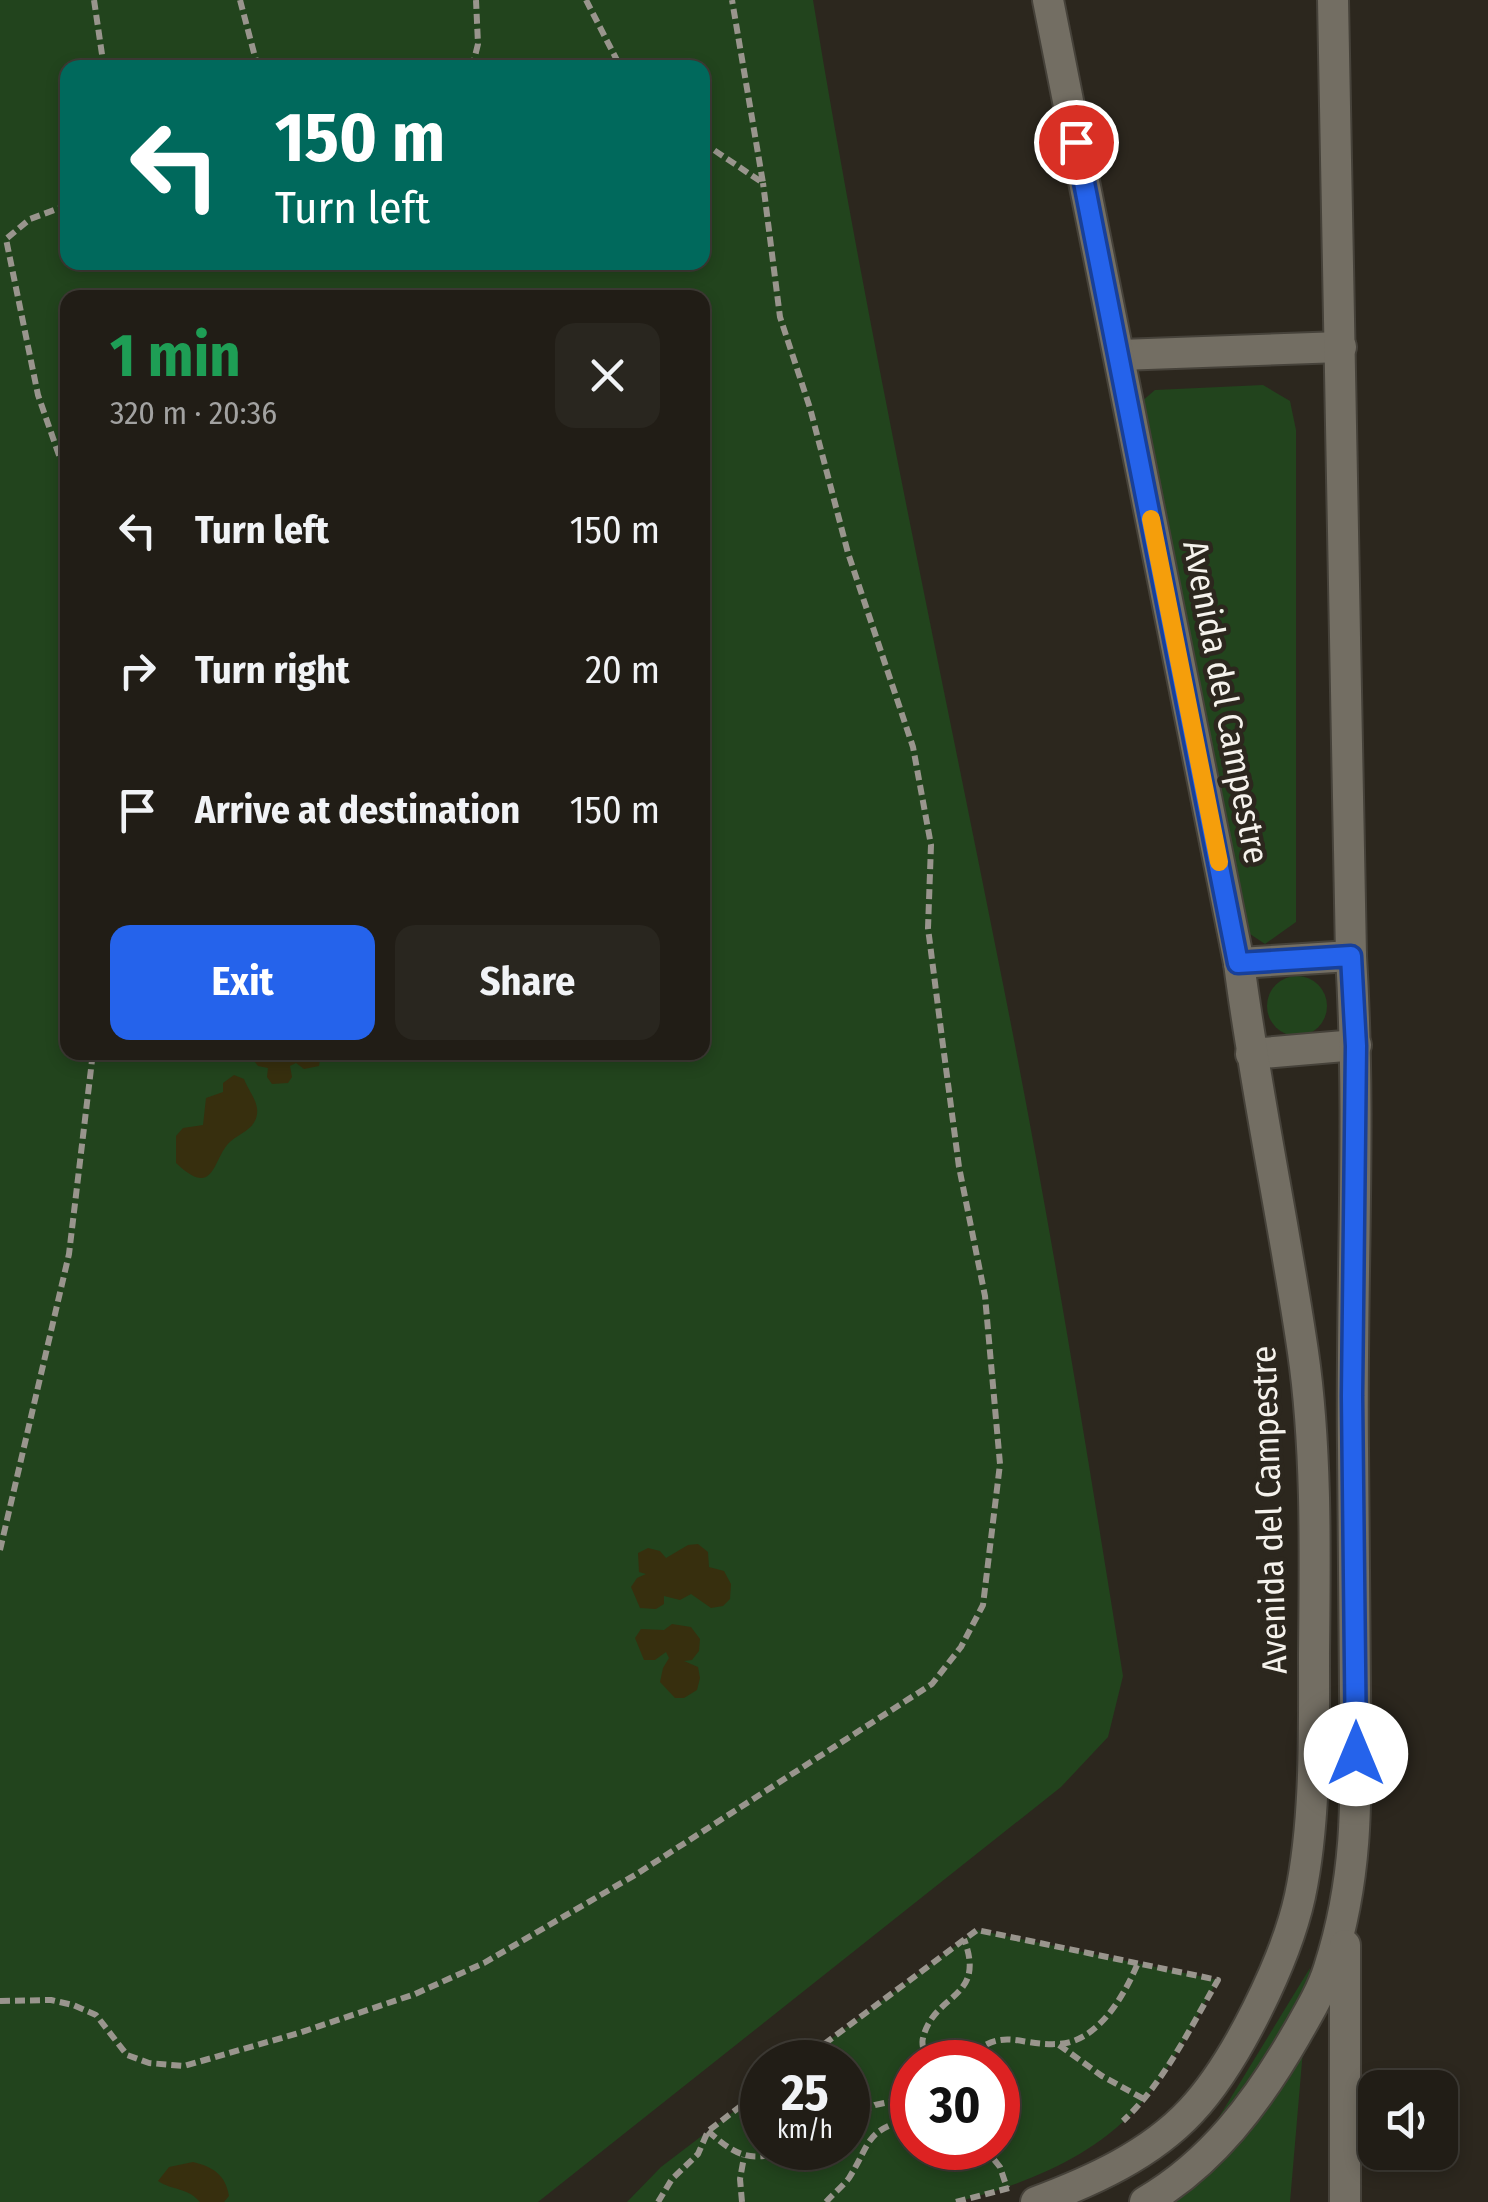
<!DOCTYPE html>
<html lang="en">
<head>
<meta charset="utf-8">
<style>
	body { margin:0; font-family:"Fira Sans Condensed",sans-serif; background:#29261f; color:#f1f3f6; height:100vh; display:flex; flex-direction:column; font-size:38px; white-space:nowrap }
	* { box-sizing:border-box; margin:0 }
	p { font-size:32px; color:#a2a2a1 }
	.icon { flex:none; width:55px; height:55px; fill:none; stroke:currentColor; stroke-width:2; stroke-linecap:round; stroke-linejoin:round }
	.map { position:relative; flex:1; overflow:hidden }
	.panel { position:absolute; left:60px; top:290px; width:650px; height:770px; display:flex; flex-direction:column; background:#211d16; border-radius:20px; box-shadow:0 5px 15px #0003,0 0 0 2px #3e3b35 }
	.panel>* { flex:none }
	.top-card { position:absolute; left:60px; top:60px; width:650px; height:210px; border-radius:20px; box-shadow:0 5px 15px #0003,0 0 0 2px #3e3b35; background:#00695c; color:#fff; overflow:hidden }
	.fabs { position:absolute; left:1358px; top:2070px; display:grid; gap:20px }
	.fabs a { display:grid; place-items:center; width:100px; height:100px; border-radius:20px; background:#211d16; box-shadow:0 5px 15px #0003,0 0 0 2px #3e3b35; font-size:50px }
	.speed { position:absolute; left:740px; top:2040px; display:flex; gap:20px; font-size:50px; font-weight:700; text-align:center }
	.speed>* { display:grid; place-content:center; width:130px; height:130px; border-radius:50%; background:#211d16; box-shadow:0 5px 15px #0003,0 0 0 2px #3e3b35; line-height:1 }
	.speed small { font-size:25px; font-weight:400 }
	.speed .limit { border:15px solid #d22; background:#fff; color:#111 }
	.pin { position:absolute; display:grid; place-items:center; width:85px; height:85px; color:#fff; margin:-42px; border:5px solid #fff; border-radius:50%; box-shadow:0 2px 10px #0007 }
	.me { position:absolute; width:110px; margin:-55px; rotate:0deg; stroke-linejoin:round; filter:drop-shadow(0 0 8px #0008) }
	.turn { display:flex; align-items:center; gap:35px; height:210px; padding:0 50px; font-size:45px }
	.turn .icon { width:130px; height:130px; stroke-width:2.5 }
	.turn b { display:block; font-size:70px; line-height:85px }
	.round { display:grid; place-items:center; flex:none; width:105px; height:105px; border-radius:20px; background:#29261f }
	.overview { display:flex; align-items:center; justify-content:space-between; height:170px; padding:0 50px }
	h1 { font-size:60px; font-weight:700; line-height:75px; color:#1e9e55 }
	.button { display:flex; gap:20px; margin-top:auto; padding:20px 50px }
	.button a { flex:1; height:115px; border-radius:20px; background:#2563eb; color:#fff; font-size:40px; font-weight:700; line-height:115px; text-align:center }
	.button a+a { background:#29261f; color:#f1f3f6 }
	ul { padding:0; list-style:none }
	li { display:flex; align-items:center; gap:30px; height:140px; padding:0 50px }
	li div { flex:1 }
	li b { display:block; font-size:38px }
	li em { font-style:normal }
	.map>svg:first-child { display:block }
</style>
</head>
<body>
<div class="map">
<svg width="1488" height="2202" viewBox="0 0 1488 2202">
	<rect width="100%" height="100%" fill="#2c271e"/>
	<!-- green -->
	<g fill="#22441d" fill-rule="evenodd">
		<path d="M 0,0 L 813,0 C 867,330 938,656 1003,984 C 1049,1214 1086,1445 1123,1676 L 1108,1737 L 1061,1787 L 538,2202 L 0,2202 ZM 68,68 L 702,68 L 702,262 L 68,262 ZM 68,298 L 702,298 L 702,1052 L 68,1052 Z"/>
		<polygon points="1263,385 1290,401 1296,430 1296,922 1265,944 1235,924 1134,408 1155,390"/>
		<circle cx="1297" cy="1006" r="30"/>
		<path d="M 977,1930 L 1218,1980 C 1192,2023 1169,2074 1134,2111 C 1088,2160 1019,2186 956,2202 L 627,2202 L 661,2167 L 762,2090 L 762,2148 L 848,2148 L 848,2062 L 800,2062 ZM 912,2062 L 998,2062 L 998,2148 L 912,2148 Z"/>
		<polygon points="1310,1968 1290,2202 1133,2202 1176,2167 1216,2122"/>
	</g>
	<!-- sand -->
	<g fill="#372f0e">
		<polygon points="252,1052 321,1052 319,1066 304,1069 296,1063 290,1066 292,1077 288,1083 272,1084 267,1077 268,1068 258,1066 251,1057"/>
		<path d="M 234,1075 L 244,1079 C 248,1090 259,1102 257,1114 C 255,1129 241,1133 231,1141 C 212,1157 216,1201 176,1163 L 176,1136 L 183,1128 L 203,1125 L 206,1098 L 223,1092 L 223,1083 Z"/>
		<polygon points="698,1544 708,1552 709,1567 724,1571 731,1584 730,1599 723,1606 711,1608 691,1594 680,1600 664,1596 664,1604 656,1609 640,1608 631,1587 637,1578 646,1574 639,1572 638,1553 648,1548 660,1551 666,1558 688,1545"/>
		<polygon points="672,1624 691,1627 700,1639 699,1651 692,1660 684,1661 698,1667 700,1678 697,1690 684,1698 675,1698 660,1682 663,1668 669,1658 666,1652 655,1660 644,1660 635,1638 641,1629 664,1630"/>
		<path d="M 193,2162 C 213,2167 225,2174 229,2196 L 224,2202 L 200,2202 C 187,2187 173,2191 158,2181 L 169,2167 Z"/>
	</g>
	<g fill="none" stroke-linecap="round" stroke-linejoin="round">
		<!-- street casing -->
		<g stroke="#46423a" stroke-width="34">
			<g id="street">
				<polyline points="1120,355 1341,347"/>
				<polyline points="1239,963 1351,956"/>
				<polyline points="1251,1054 1356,1045"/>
				<path d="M 1036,2202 C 1092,2181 1150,2155 1191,2111 C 1236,2063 1286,1960 1300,1896 C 1316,1821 1314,1731 1314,1654 C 1315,1557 1317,1448 1303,1352 C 1284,1222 1256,1094 1239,963 L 1048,0"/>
				<path d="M 1145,2202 C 1212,2163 1258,2101 1296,2035 C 1308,2014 1322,1991 1329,1968 C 1360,1872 1356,1789 1355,1691 C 1354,1610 1354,1529 1353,1448 C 1351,1284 1361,1120 1351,956 L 1333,0"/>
				<polyline points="1345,2202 1345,1945"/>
			</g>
		</g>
		<!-- path -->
		<g stroke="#99958d" stroke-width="6" stroke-dasharray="10 5" stroke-linecap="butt">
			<polyline points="94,0 104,68"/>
			<polyline points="240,0 258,68"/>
			<polyline points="586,0 621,68"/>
			<polyline points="472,68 478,44 476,0"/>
			<polyline points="702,142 763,183 732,0"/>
			<polyline points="68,205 30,219 6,239 38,395 68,481"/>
			<polyline points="0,1550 69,1254 93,1052"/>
			<polyline points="0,2001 51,2000 73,2005 96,2015 127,2055 149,2063 184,2066 299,2033 415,1994 484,1963 635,1875 932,1684 961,1647 983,1605 1000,1464 985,1296 959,1167 942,1038 928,928 931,845 913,747 848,553 810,408 780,317 763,183"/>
			<polyline points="1059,2045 1102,2076 1144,2099"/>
			<path d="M 800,2062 L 977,1930 L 1218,1980 C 1190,2028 1164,2083 1123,2121"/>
			<path d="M 926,2062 C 925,2055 921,2044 923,2038 C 934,1992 987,2000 964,1939"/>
			<path d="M 962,2062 C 1004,2024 1014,2046 1058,2044 C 1098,2042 1124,1996 1138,1963"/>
			<polyline points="912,2072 906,2089 912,2106"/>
			<polyline points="848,2119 875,2105 908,2098"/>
			<path d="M 708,2131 C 740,2160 754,2162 794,2148"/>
			<polyline points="985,2148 1000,2167 1007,2188"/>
			<polyline points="658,2202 672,2179 698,2154 708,2131 762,2090"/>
			<polyline points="742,2202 740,2179 744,2157"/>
			<path d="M 826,2202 C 833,2194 843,2186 849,2178 C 872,2141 864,2131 912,2118"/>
			<polyline points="956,2202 1009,2188"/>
		</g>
		<!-- street -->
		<use href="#street" stroke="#736e63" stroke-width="30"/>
	</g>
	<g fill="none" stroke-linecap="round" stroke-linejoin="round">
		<!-- route casing -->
		<g stroke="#184099" stroke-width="25">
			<polyline id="route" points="1076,142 1238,963 1351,956 1356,1046 1352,1396 1356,1754"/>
		</g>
		<!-- route -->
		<use href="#route" stroke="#2563eb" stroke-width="18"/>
		<!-- slow -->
		<polyline stroke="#f59e0b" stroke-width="18" points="1151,519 1219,862"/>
	</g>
	<g text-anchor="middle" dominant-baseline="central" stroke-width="9" stroke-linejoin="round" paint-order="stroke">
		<!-- street labels -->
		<g font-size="35" fill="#f5f2ec" stroke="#2c271e">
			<text transform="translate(1226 702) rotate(79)">Avenida del Campestre</text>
			<text transform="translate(1269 1510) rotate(-92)">Avenida del Campestre</text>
		</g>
	</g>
</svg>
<div class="fabs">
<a><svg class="icon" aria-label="sound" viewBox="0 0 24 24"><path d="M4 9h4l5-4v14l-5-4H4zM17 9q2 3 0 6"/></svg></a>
</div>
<div class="speed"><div>25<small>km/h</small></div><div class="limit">30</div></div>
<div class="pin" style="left:1076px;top:142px;background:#d93025"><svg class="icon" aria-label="arrive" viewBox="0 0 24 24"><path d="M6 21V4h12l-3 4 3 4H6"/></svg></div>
<svg class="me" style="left:1356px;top:1754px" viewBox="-20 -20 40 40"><circle r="19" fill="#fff"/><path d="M0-13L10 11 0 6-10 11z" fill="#2563eb"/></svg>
<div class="top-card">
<div class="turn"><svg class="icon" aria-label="left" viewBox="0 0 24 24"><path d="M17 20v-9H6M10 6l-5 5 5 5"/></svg><div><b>150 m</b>Turn left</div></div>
</div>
<section class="panel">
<div class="overview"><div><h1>1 min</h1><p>320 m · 20:36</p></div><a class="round"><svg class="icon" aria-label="close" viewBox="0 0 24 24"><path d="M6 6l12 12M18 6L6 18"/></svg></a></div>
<ul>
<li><svg class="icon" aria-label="left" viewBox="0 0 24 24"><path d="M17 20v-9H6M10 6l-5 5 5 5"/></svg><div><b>Turn left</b></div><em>150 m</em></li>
<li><svg class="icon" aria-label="right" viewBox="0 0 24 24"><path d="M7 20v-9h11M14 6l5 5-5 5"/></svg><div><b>Turn right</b></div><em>20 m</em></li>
<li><svg class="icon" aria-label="arrive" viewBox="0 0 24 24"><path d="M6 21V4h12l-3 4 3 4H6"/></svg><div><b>Arrive at destination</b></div><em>150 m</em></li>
</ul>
<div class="button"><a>Exit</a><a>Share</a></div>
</section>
</div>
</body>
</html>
